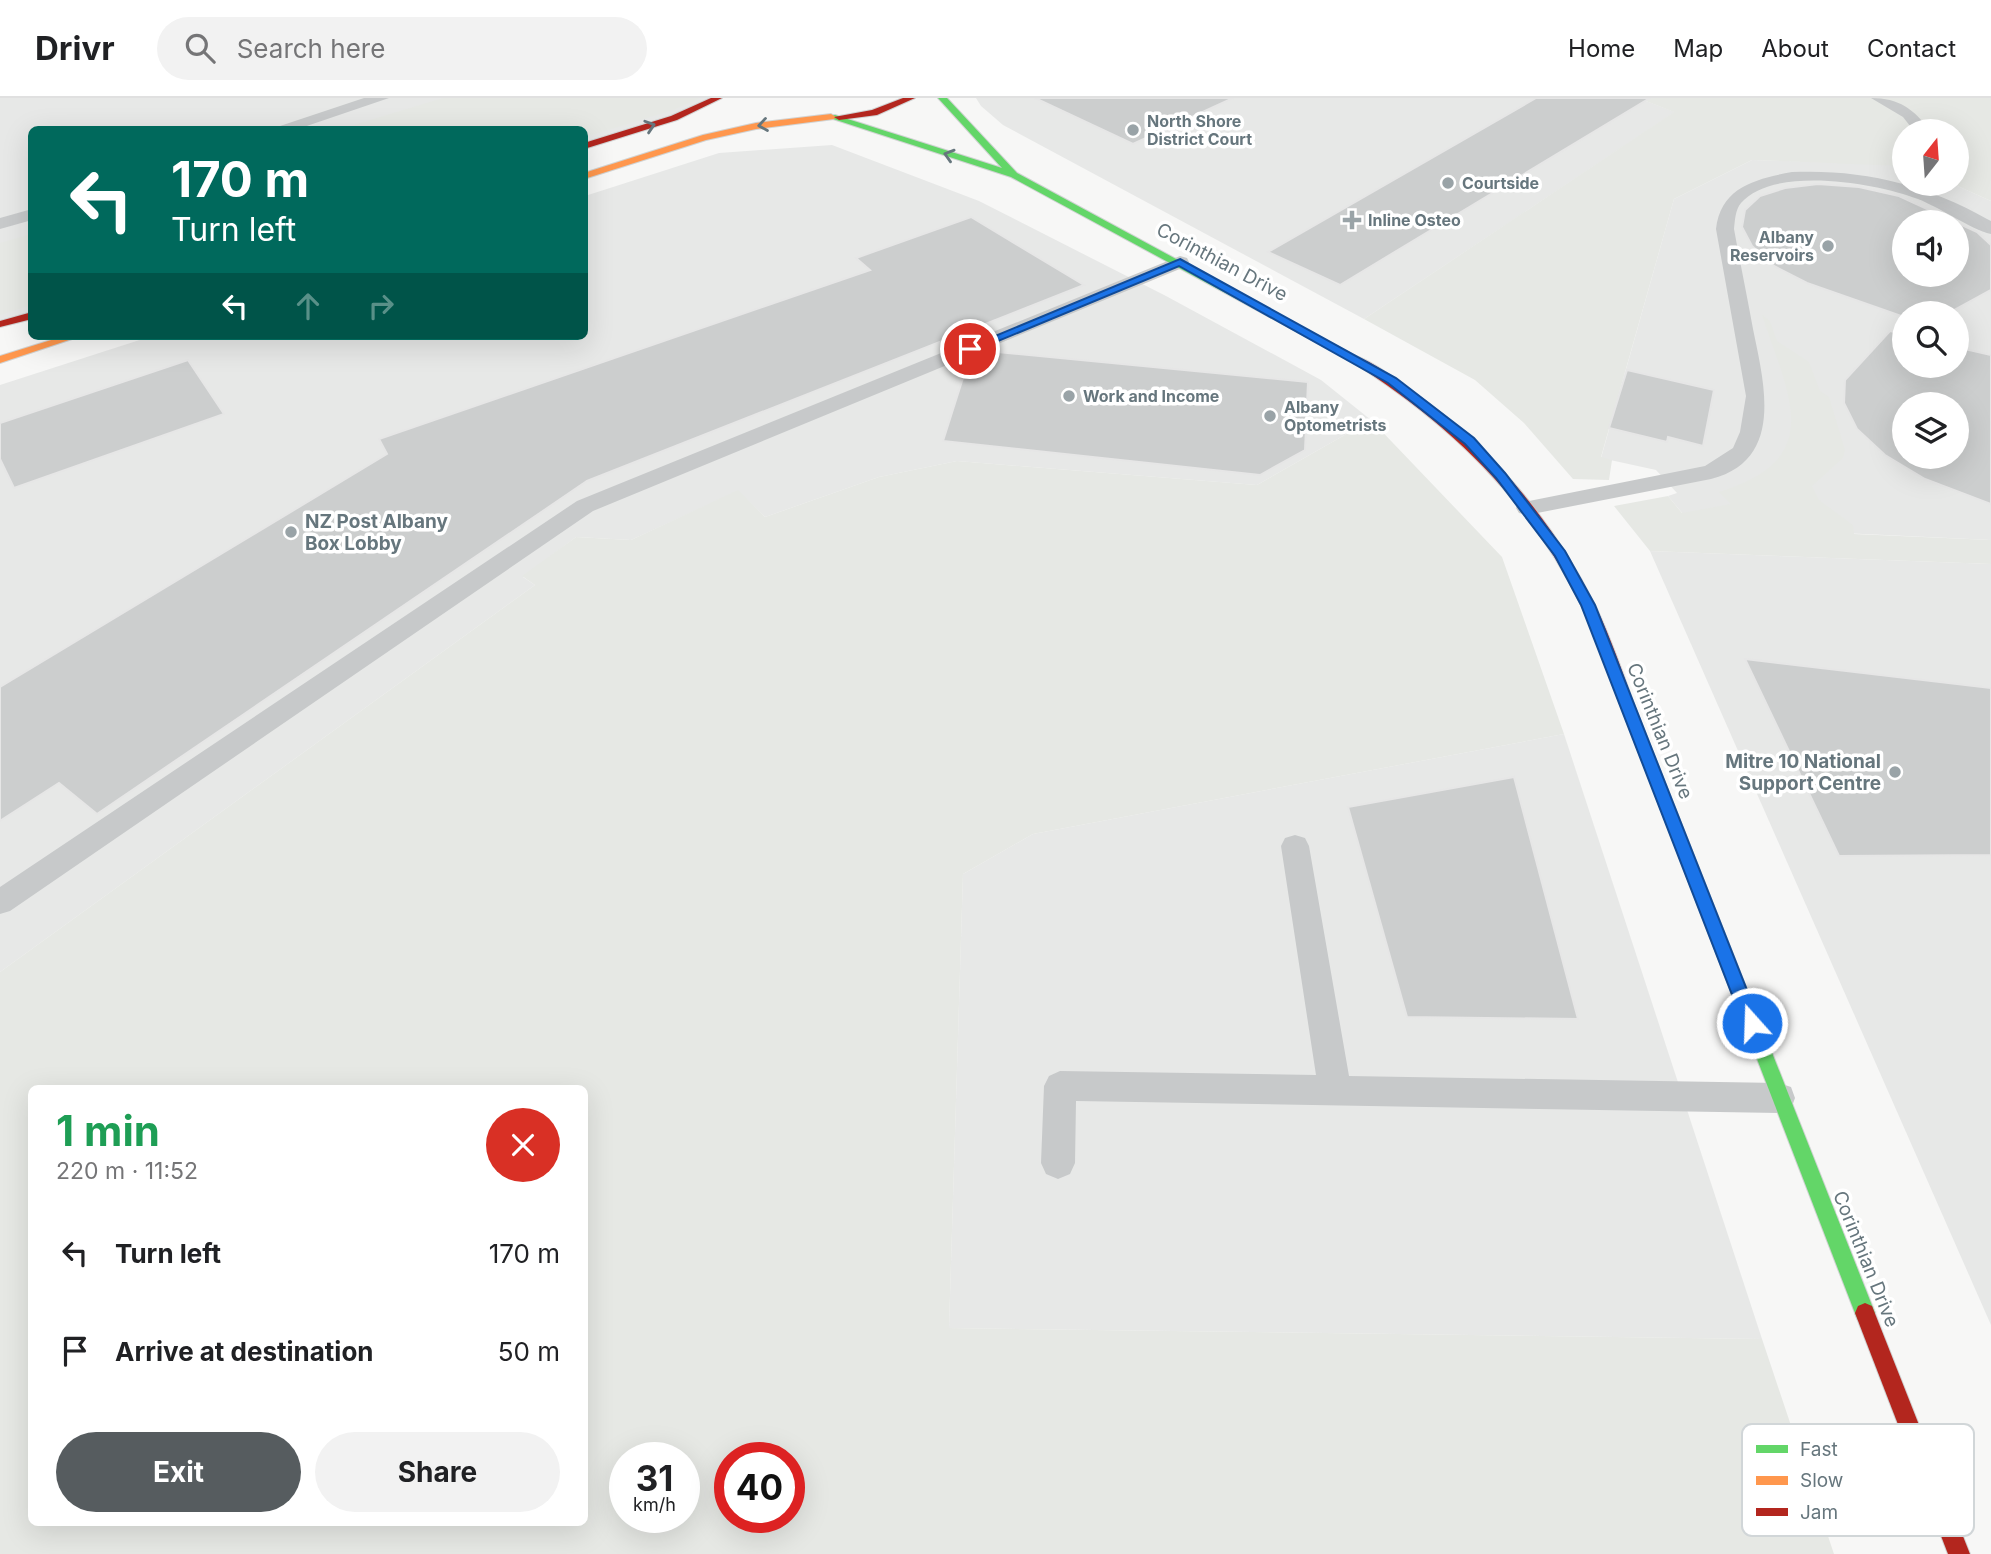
<!DOCTYPE html>
<html lang="en">
<head>
<meta charset="utf-8">
<style>
	body { margin:0; font-family:Inter,sans-serif; background:#f2f2f2; color:#202124; height:100vh; display:flex; flex-direction:column; font-size:26px; white-space:nowrap }
	* { box-sizing:border-box; margin:0 }
	p { font-size:23px; color:#757577 }
	.icon { flex:none; width:38px; height:38px; fill:none; stroke:currentColor; stroke-width:2; stroke-linecap:round; stroke-linejoin:round }
	.map { position:relative; flex:1; overflow:hidden }
	.panel { position:absolute; left:28px; top:987px; width:560px; height:441px; display:flex; flex-direction:column; background:#fff; border-radius:10px; box-shadow:0 7px 28px #0002 }
	.panel>* { flex:none }
	.hud { position:absolute; left:28px; top:28px; width:560px; height:214px; border-radius:10px; box-shadow:0 7px 28px #0002; background:#00695c; color:#fff; overflow:hidden }
	.needle { width:46px; rotate:17deg }
	.fabs { position:absolute; left:1892px; top:21px; display:grid; gap:14px }
	.fabs a { display:grid; place-items:center; width:77px; height:77px; border-radius:50%; background:#fff; box-shadow:0 7px 28px #0002; font-size:35px }
	.speed { position:absolute; left:609px; top:1344px; display:flex; gap:14px; font-size:35px; font-weight:700; text-align:center }
	.speed>* { display:grid; place-content:center; width:91px; height:91px; border-radius:50%; background:#fff; box-shadow:0 7px 28px #0002; line-height:1 }
	.speed small { font-size:18px; font-weight:400 }
	.speed .limit { border:10px solid #d22; background:#fff; color:#111 }
	.pin { position:absolute; display:grid; place-items:center; width:60px; height:60px; color:#fff; margin:-30px; border:4px solid #fff; border-radius:50%; box-shadow:0 2px 7px #0007 }
	.me { position:absolute; width:77px; margin:-38px; rotate:340deg; stroke-linejoin:round; filter:drop-shadow(0 0 5px #0008) }
	.turn { display:flex; align-items:center; gap:24px; height:147px; padding:0 28px; font-size:32px }
	.turn .icon { width:91px; height:91px; stroke-width:2.5 }
	.turn b { display:block; font-size:49px; line-height:60px }
	.lanes { display:flex; align-items:center; height:66px; padding:0 28px; background:#0003; justify-content:center; gap:35px; direction:ltr }
	.lanes .off { opacity:.35 }
	.round { display:grid; place-items:center; flex:none; width:74px; height:74px; border-radius:37px; background:#f2f2f2 }
	.overview { display:flex; align-items:center; justify-content:space-between; height:119px; padding:0 28px }
	h1 { font-size:42px; font-weight:700; line-height:52px; color:#1e9e55 }
	.primary-button { display:flex; gap:14px; margin-top:auto; padding:14px 28px }
	.primary-button a { flex:1; height:80px; border-radius:42px; background:#565c5f; color:#fff; font-size:28px; font-weight:700; line-height:80px; text-align:center }
	.primary-button a+a { background:#f2f2f2; color:#202124 }
	ul { padding:0; list-style:none }
	li { display:flex; align-items:center; gap:21px; height:98px; padding:0 28px }
	li div { flex:1 }
	li b { display:block; font-size:26px }
	li em { font-style:normal }
	header { display:flex; align-items:center; gap:42px; box-sizing:border-box; height:98px; padding:0 35px; background:#fff; border-bottom:2px solid #e0e0e0 }
	header strong { font-size:33px }
	nav { display:flex; gap:38px; margin-inline-start:auto; font-size:24px }
	.search { width:490px; height:63px; background:#f2f2f2; display:flex; align-items:center; gap:18px; box-sizing:border-box; padding:0 24px; border-radius:38px; color:#757577; font-size:26px }
	.map>svg:first-child { display:block }
</style>
</head>
<body>
<header>
<strong>Drivr</strong>
<div class="search"><svg class="icon" aria-label="search" viewBox="0 0 24 24"><circle cx="10" cy="10" r="6"/><path d="M15 15l6 6"/></svg>Search here</div>
<nav><a>Home</a><a>Map</a><a>About</a><a>Contact</a></nav>
</header>
<div class="map">
<svg width="1991" height="1456" viewBox="0 0 1991 1456">
	<rect width="100%" height="100%" fill="#f7f7f6"/>
	<!-- built -->
	<g fill="#e7e8e7" fill-rule="evenodd">
		<polygon points="0,0 719,0 585,48 584,32 32,32 31,217 0,226"/>
		<polygon points="976,0 1638,0 1675,14 1364,221 1003,27 981,8"/>
		<polygon points="832,47 979,103 1166,198 1321,282 1371,322 1257,387 957,363 879,379 765,419 738,393 631,442 576,439 523,479 535,487 0,874 0,287 152,238 584,238 585,98 719,55"/>
		<path d="M 1752,62 L 1898,66 L 1904,68 L 1904,86 L 1953,86 L 1991,103 L 1991,442 L 1693,428 L 1668,398 L 1677,395 L 1656,372 L 1601,360 L 1674,101 ZM 1904,124 L 1956,124 L 1956,177 L 1904,177 ZM 1904,215 L 1956,215 L 1956,268 L 1904,268 ZM 1904,306 L 1956,306 L 1956,359 L 1904,359 Z"/>
		<polygon points="1650,453 1991,466 1991,1227"/>
		<polygon points="1564,636 1762,1241 949,1230 963,776 1033,736"/>
	</g>
	<!-- green -->
	<g fill="#e6e8e4" fill-rule="evenodd">
		<polygon points="443,0 699,0 676,11 585,39 584,32 337,32"/>
		<polygon points="1638,0 1991,0 1991,103 1953,86 1956,86 1956,33 1904,33 1904,68 1752,62 1674,101 1601,359 1612,362 1609,382 1573,381 1524,325 1475,282 1364,221 1674,14"/>
		<polygon points="31,136 31,207 0,217 0,145"/>
		<path d="M 1762,217 L 1770,223 L 1777,243 L 1809,264 L 1820,293 L 1829,299 L 1845,352 L 1843,360 L 1812,388 L 1819,402 L 1853,427 L 1854,436 L 1991,442 L 1991,466 L 1650,453 L 1614,408 L 1668,398 L 1682,415 L 1731,406 L 1719,394 C 1828,361 1788,297 1762,217 Z"/>
		<path d="M 1371,322 L 1502,459 L 1564,636 L 1033,736 L 963,776 L 949,1230 L 1762,1241 L 1834,1456 L 0,1456 L 0,874 L 535,487 L 522,478 L 576,439 L 631,442 L 738,392 L 765,419 L 879,379 L 957,363 L 1257,387 ZM 584,990 L 584,1424 L 32,1424 L 32,990 ZM 625,1360 L 684,1360 L 684,1419 L 625,1419 ZM 730,1360 L 789,1360 L 789,1419 L 730,1419 Z"/>
	</g>
	<!-- building -->
	<g fill="#cccece" stroke="#e6e6e6" stroke-width="2" fill-rule="evenodd">
		<polygon points="1035,0 1233,0 1133,46"/>
		<polygon points="1536,0 1650,0 1340,187 1268,154"/>
		<path d="M 1818,86 L 1859,89 L 1899,98 L 1977,134 L 1991,147 L 1991,192 L 1949,215 L 1904,215 L 1904,219 L 1807,185 L 1774,168 L 1752,148 L 1742,129 L 1745,112 L 1760,98 L 1785,90 ZM 1904,124 L 1956,124 L 1956,177 L 1904,177 Z"/>
		<polygon points="971,119 1084,187 587,383 97,716 59,685 0,723 0,589 387,356 379,341 870,172 856,160"/>
		<path d="M 1890,233 L 1904,236 L 1904,268 L 1956,268 L 1956,249 L 1991,257 L 1991,406 L 1925,381 L 1885,357 L 1857,331 L 1844,305 L 1845,282 ZM 1904,306 L 1956,306 L 1956,359 L 1904,359 Z"/>
		<polygon points="987,253 1308,284 1305,352 1260,377 943,343 969,261"/>
		<polygon points="188,262 224,316 14,390 0,361 0,325"/>
		<polygon points="1627,272 1714,292 1703,348 1668,339 1667,344 1609,330"/>
		<polygon points="1745,561 1991,590 1991,757 1839,758"/>
		<polygon points="1514,679 1578,921 1407,919 1348,709"/>
	</g>
	<g fill="none" stroke-linecap="round" stroke-linejoin="round">
		<!-- fast casing -->
		<g stroke="#d1d3d3" stroke-width="2">
			<g id="fast">
				<polygon points="938,0 947,0 1017,75 1359,260 1349,262 1011,79 827,19 835,17 1002,70"/>
				<polygon points="1629,606 1636,611 1875,1215 1872,1222 1865,1225 1858,1222 1855,1215 1622,611"/>
			</g>
		</g>
		<!-- slow casing -->
		<g stroke="#d1d3d3" stroke-width="2">
			<g id="slow">
				<polygon points="831,16 836,19 834,21 756,31 706,42 584,81 584,75 703,37 756,25"/>
				<polygon points="64,238 81,238 0,265 0,258"/>
			</g>
		</g>
		<!-- jam casing -->
		<g stroke="#d1d3d3" stroke-width="2">
			<g id="jam">
				<polygon points="711,0 722,0 677,22 584,51 584,45 671,18"/>
				<polygon points="903,0 915,0 877,17 839,22 834,19 872,12"/>
				<polygon points="32,214 32,221 0,229 0,223"/>
				<path d="M 1353,257 C 1375,264 1397,283 1416,296 C 1492,350 1553,423 1595,507 C 1611,540 1623,576 1636,611 L 1634,615 L 1629,616 L 1622,611 C 1608,576 1597,540 1581,507 C 1529,401 1448,324 1349,262 L 1347,260 Z"/>
				<polygon points="1865,1205 1872,1208 1970,1456 1948,1456 1855,1215 1858,1208"/>
			</g>
		</g>
		<!-- lane -->
		<g fill="#c7c9ca" fill-rule="evenodd">
			<polygon points="364,0 389,0 295,32 268,32"/>
			<path d="M 1871,0 C 1899,0 1914,11 1930,33 L 1914,33 L 1903,19 Z"/>
			<path d="M 1792,74 C 1862,71 1926,86 1987,121 L 1991,123 L 1991,136 C 1970,131 1941,110 1918,101 C 1877,85 1774,67 1741,105 C 1735,112 1735,123 1734,131 C 1740,164 1747,198 1753,231 C 1764,285 1785,362 1711,381 L 1527,417 L 1519,415 L 1516,410 L 1519,405 L 1705,368 L 1733,350 L 1740,334 L 1746,298 L 1716,131 C 1721,89 1755,81 1792,74 Z"/>
			<polygon points="32,111 32,122 0,131 0,120"/>
			<polygon points="1180,158 1187,160 1189,164 1187,168 593,413 10,813 0,816 0,789 577,403"/>
			<polygon points="1295,737 1305,740 1309,748 1349,978 1779,985 1791,989 1795,1000 1791,1011 1779,1015 1076,1003 1075,1065 1070,1076 1058,1081 1046,1076 1041,1065 1044,988 1049,978 1060,973 1316,977 1281,748 1285,740"/>
		</g>
		<!-- fast -->
		<use href="#fast" fill="#63d668" fill-rule="evenodd"/>
		<!-- slow -->
		<use href="#slow" fill="#ff974d" fill-rule="evenodd"/>
		<!-- jam -->
		<use href="#jam" fill="#b3261e" fill-rule="evenodd"/>
	</g>
	<!-- one-way arrows -->
	<defs><path id="oneway-chevron" d="M-2-3.5L2.5 0L-2 3.5" fill="none" stroke-width="1.6" stroke-linecap="round" stroke-linejoin="round" transform="scale(1.75)"/></defs>
	<g stroke="#66767d">
		<use href="#oneway-chevron" transform="translate(763 27) rotate(171)"/>
		<use href="#oneway-chevron" transform="translate(650 28) rotate(-18)"/>
		<use href="#oneway-chevron" transform="translate(949 57) rotate(-163)"/>
	</g>
	<!-- route -->
	<polygon fill="#1a73e8" stroke="#114b97" stroke-width="2" points="1180,161 1396,280 1474,340 1505,375 1565,453 1595,507 1760,925 1758,931 1752,933 1743,925 1581,507 1555,458 1496,380 1465,346 1388,285 1179,168 974,253 964,251"/>
	<!-- markers -->
	<g fill="#99a3a7" stroke="#fff" stroke-width="2.5">
		<circle cx="1133" cy="32" r="7"/>
		<circle cx="1448" cy="85" r="7"/>
		<path d="M1348.5 111.5h7v7h7v7h-7v7h-7v-7h-7v-7h7z"/>
		<circle cx="1828" cy="148" r="7"/>
		<circle cx="1069" cy="298" r="7"/>
		<circle cx="1270" cy="318" r="7"/>
		<circle cx="291" cy="434" r="7"/>
		<circle cx="1895" cy="674" r="7"/>
	</g>
	<g text-anchor="middle" dominant-baseline="central" stroke-width="7" stroke-linejoin="round" paint-order="stroke">
		<!-- far-poi labels -->
		<g font-size="16" font-weight="bold" fill="#66767d" stroke="#fff" text-anchor="start">
			<text x="1147" y="23">North Shore<tspan x="1147" dy="18">District Court</tspan></text>
			<text x="1462" y="85">Courtside</text>
			<text x="1368" y="122">Inline Osteo</text>
			<text x="1814" y="139" text-anchor="end">Albany<tspan x="1814" dy="18">Reservoirs</tspan></text>
			<text x="1083" y="298">Work and Income</text>
			<text x="1284" y="309">Albany<tspan x="1284" dy="18">Optometrists</tspan></text>
		</g>
		<!-- street labels -->
		<g font-size="19" fill="#66767d" stroke="#fff">
			<text transform="translate(1222 164) rotate(28)">Corinthian Drive</text>
			<text transform="translate(1660 633) rotate(68)">Corinthian Drive</text>
			<text transform="translate(1866 1161) rotate(68)">Corinthian Drive</text>
		</g>
		<!-- poi labels -->
		<g font-size="19" font-weight="bold" fill="#66767d" stroke="#fff" text-anchor="start">
			<text x="305" y="423">NZ Post Albany<tspan x="305" dy="22">Box Lobby</tspan></text>
			<text x="1881" y="663" text-anchor="end">Mitre 10 National<tspan x="1881" dy="22">Support Centre</tspan></text>
		</g>
	</g>
	<!-- legend -->
	<rect x="1742" y="1326" width="232" height="112" rx="10" fill="#fff" stroke="#d1d6d8" stroke-width="2"/>
	<rect x="1756" y="1347" width="32" height="8" fill="#63d668"/>
	<rect x="1756" y="1378" width="32" height="9" fill="#ff974d"/>
	<rect x="1756" y="1410" width="32" height="8" fill="#b3261e"/>
	<g font-size="19" fill="#66767d">
		<text x="1800" y="1358">Fast</text>
		<text x="1800" y="1389">Slow</text>
		<text x="1800" y="1421">Jam</text>
	</g>
</svg>
<div class="fabs">
<a><svg class="needle" viewBox="-14 -14 28 28"><path d="M0-13l5 13h-10z" fill="#e53935"/><path d="M0 13l5-13h-10z" fill="#757577"/></svg></a>
<a><svg class="icon" aria-label="sound" viewBox="0 0 24 24"><path d="M4 9h4l5-4v14l-5-4H4zM17 9q2 3 0 6"/></svg></a>
<a><svg class="icon" aria-label="search" viewBox="0 0 24 24"><circle cx="10" cy="10" r="6"/><path d="M15 15l6 6"/></svg></a>
<a><svg class="icon" aria-label="layers" viewBox="0 0 24 24"><path d="M12 4l9 5-9 5-9-5zM3 14l9 5 9-5"/></svg></a>
</div>
<div class="speed"><div>31<small>km/h</small></div><div class="limit">40</div></div>
<div class="pin" style="left:970px;top:251px;background:#d93025"><svg class="icon" aria-label="arrive" viewBox="0 0 24 24"><path d="M6 21V4h12l-3 4 3 4H6"/></svg></div>
<svg class="me" style="left:1752px;top:925px" viewBox="-20 -20 40 40"><circle r="17" fill="#1a73e8" stroke="#fff" stroke-width="3"/><path d="M0-11L8 9 0 5-8 9z" fill="#fff"/></svg>
<div class="hud">
<div class="turn"><svg class="icon" aria-label="left" viewBox="0 0 24 24"><path d="M17 20v-9H6M10 6l-5 5 5 5"/></svg><div><b>170 m</b>Turn left</div></div>
<div class="lanes"><svg class="icon" aria-label="left" viewBox="0 0 24 24"><path d="M17 20v-9H6M10 6l-5 5 5 5"/></svg><svg class="icon off" aria-label="ahead" viewBox="0 0 24 24"><path d="M12 20V5M6 11l6-6 6 6"/></svg><svg class="icon off" aria-label="right" viewBox="0 0 24 24"><path d="M7 20v-9h11M14 6l5 5-5 5"/></svg></div>
</div>
<section class="panel">
<div class="overview"><div><h1>1 min</h1><p>220 m · 11:52</p></div><a class="round" style="background:#d93025;color:#fff"><svg class="icon" aria-label="close" viewBox="0 0 24 24"><path d="M6 6l12 12M18 6L6 18"/></svg></a></div>
<ul>
<li><svg class="icon" aria-label="left" viewBox="0 0 24 24"><path d="M17 20v-9H6M10 6l-5 5 5 5"/></svg><div><b>Turn left</b></div><em>170 m</em></li>
<li><svg class="icon" aria-label="arrive" viewBox="0 0 24 24"><path d="M6 21V4h12l-3 4 3 4H6"/></svg><div><b>Arrive at destination</b></div><em>50 m</em></li>
</ul>
<div class="primary-button"><a>Exit</a><a>Share</a></div>
</section>
</div>
</body>
</html>
